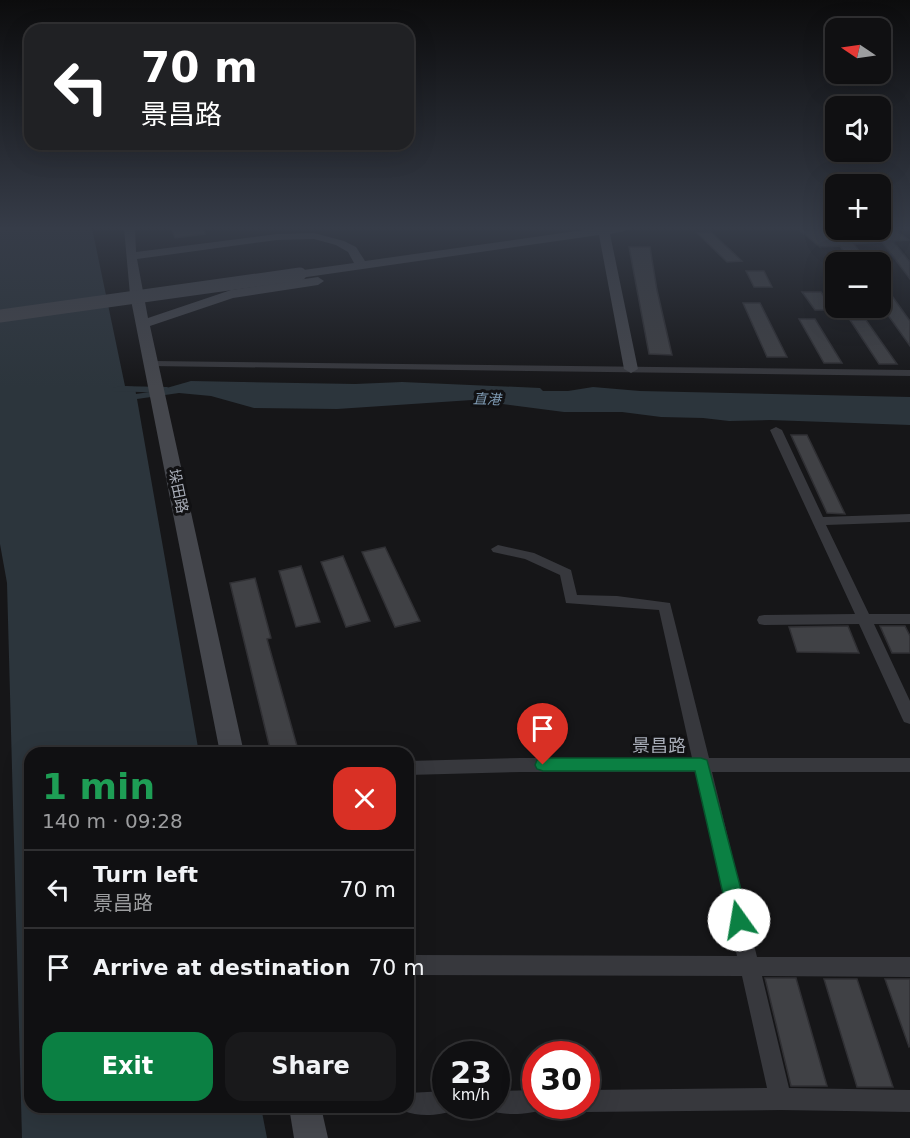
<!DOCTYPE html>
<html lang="en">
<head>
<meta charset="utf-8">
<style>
	body { margin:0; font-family:"DejaVu Sans","Noto Sans SC",sans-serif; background:#19191b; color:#f1f3f6; height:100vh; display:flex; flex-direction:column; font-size:22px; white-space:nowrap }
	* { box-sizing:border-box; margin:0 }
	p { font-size:20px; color:#9c9d9f }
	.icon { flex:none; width:33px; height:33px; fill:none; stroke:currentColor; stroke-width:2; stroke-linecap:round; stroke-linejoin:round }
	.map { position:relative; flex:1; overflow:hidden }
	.details { position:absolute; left:24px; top:747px; width:390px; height:366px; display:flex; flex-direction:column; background:#101012; border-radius:18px; box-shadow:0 6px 24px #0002,0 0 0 2px #303032 }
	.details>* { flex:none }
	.top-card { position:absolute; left:24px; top:24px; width:390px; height:126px; border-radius:18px; box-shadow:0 6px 24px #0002,0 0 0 2px #303032; background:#202124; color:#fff; overflow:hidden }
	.needle { width:39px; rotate:283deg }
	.fabs { position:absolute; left:825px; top:18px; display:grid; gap:12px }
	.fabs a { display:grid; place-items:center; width:66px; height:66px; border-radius:12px; background:#101012; box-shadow:0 6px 24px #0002,0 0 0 2px #303032; font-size:30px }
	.speed { position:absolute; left:432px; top:1041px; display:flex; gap:12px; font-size:30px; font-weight:700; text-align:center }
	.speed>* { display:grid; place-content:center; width:78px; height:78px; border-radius:50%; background:#101012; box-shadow:0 6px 24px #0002,0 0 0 2px #303032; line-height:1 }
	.speed small { font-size:15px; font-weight:400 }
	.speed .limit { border:9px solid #d22; background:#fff; color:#111 }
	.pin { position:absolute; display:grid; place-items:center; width:51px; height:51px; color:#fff; margin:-62px -26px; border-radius:50% 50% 50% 0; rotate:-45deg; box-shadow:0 0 6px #0007 }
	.pin .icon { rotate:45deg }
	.me { position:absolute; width:66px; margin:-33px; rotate:347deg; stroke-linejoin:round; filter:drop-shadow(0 0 4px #0008) }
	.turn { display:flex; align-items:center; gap:21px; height:126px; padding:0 18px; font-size:27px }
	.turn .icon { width:78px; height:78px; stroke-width:2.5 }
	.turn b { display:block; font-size:42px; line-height:51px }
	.round { display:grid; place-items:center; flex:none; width:63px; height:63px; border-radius:18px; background:#19191b }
	.head { display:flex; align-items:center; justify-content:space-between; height:102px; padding:0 18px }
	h1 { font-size:36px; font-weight:800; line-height:45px; color:#1e9e55 }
	.action { display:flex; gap:12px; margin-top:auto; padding:12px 18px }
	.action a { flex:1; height:69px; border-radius:18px; background:#0b8043; color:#fff; font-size:24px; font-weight:800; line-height:69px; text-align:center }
	.action a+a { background:#19191b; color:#f1f3f6 }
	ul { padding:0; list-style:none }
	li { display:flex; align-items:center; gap:18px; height:78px; padding:0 18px; border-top:2px solid #303032 }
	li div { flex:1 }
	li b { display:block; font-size:22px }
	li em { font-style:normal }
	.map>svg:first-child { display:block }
</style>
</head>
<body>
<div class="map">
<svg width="910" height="1138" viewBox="0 0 910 1138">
	<rect width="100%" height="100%" fill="#161618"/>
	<!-- water -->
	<polygon fill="#2c353c" points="0,228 92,228 125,386 135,387 136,394 156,391 191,381 355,384 402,382 540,388 543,391 568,391 593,387 640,391 910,397 910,425 770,420 729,421 703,418 661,417 622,412 564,412 472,400 337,409 254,408 211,396 179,393 137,399 199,753 30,753 30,1107 261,1107 267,1138 22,1138 7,583 0,544"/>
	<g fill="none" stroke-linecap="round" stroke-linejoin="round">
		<!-- canal -->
		<polygon fill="#2c353c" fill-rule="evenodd" points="117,386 167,387 172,390 167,393 113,391 112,389"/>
	</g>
	<!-- building -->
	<g fill="#404145" stroke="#303034" stroke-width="1.5">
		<polygon points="171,228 204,228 205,234 175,238"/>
		<polygon points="880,228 893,228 909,240 893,241 910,262 910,279 882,242 854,244 867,262 851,262 840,246 820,247 799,230 880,230"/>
		<polygon points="711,232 742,261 727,262 697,233"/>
		<polygon points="629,247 650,247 657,290 672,355 649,354"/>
		<polygon points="746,271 764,271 772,287 754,287"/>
		<polygon points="802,292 821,292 833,310 815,310"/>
		<polygon points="880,293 890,293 910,321 910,346 880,304"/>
		<polygon points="743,303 760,303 787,357 767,357"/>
		<polygon points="799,319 815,319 842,363 824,363"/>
		<polygon points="850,320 866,320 897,364 879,364"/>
		<polygon points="791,435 807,435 845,514 827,513"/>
		<polygon points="385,547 420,621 395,627 362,552"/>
		<polygon points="343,556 370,621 346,627 321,562"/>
		<polygon points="301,566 320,622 296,627 279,571"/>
		<polygon points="255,578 271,638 267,639 297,746 271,753 230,583"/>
		<polygon points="848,626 859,653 797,652 789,627"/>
		<polygon points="880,626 905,626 910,636 910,653 892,653"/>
		<polygon points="765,978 796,978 827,1086 791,1086"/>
		<polygon points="824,979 857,979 893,1087 857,1087"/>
		<polygon points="885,979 910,979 910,1046 909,1047"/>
	</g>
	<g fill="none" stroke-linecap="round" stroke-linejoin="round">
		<!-- street -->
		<g fill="#37383d" fill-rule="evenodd">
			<polygon points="154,361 910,370 910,376 150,366 149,364"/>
			<polygon points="776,427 782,430 823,517 910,514 910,522 826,525 869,614 910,614 910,624 874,624 910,701 910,724 904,722 902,718 859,624 764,625 759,624 757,620 759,616 764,615 855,614 770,430"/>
			<polygon points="498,545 534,553 571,570 577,595 617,596 670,603 709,758 910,758 910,772 712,772 757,957 910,957 910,977 762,976 789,1088 910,1090 910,1112 781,1110 586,1112 578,1109 577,1106 586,1106 586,1090 767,1088 742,976 408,975 408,955 737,956 696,772 521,772 408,775 408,761 521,758 692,758 659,610 566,603 560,575 525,559 493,552 491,549"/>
			<path d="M 536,1090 L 536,1106 L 545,1106 L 544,1109 C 529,1115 503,1116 488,1110 L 486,1106 L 496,1106 L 496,1091 Z"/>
			<path d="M 446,1091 L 446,1106 L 456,1106 L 454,1110 C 440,1116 418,1117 404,1111 L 402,1107 L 408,1107 L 408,1093 Z"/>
		</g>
		<!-- secondary -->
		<g fill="#45474d" fill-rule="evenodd">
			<polygon points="124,228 135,228 136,252 277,234 314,233 344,241 356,247 365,261 598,228 631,228 629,230 610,234 638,369 631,373 624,369 599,235 300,278 294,274 296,271 354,263 348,252 336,245 314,239 277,240 137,259 148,318 231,290 318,277 324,281 318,285 233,298 150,326 244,753 220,753 130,295"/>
			<polygon points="289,1107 321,1107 328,1138 294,1138"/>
		</g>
		<!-- secondary-bridge -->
		<polyline stroke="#45474d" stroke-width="13" points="0,316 300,274"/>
	</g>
	<!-- sky -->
	<linearGradient id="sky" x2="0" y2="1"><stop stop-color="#0c0c0d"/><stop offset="0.59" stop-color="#363c48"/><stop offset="1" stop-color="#363c48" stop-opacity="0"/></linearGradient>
	<rect width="910" height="387" fill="url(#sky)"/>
	<!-- route -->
	<polygon fill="#0b8043" stroke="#07532c" stroke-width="1.5" points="543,758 701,758 707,760 749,920 746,927 739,929 732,927 729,920 695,771 543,771 537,769 535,765 537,760"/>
	<g text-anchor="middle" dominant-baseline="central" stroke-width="6" stroke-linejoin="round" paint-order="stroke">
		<!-- far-water labels -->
		<g font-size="14" font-style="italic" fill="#7f9bb3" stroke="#111113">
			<text transform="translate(487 399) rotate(2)">直港</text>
		</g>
		<!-- street labels -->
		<g font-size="15" fill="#a8adb8" stroke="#111113">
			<text transform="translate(178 491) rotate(78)">垛田路</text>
		</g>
		<!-- near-street labels -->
		<g font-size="18" fill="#a8adb8" stroke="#111113">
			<text x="659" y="745">景昌路</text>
		</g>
	</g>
</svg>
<div class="fabs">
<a><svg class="needle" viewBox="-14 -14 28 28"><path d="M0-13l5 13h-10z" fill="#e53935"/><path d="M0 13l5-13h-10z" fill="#9c9d9f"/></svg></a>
<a><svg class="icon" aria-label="sound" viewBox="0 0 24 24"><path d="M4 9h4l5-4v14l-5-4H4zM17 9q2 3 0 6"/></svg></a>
<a>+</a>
<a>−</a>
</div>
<div class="speed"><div>23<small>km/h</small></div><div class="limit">30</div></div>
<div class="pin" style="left:543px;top:765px;background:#d93025"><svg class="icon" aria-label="arrive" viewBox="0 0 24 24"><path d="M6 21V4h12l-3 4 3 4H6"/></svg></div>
<svg class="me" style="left:739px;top:920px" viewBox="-20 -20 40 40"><circle r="19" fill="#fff"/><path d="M0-13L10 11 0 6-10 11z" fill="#0b8043"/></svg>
<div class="top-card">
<div class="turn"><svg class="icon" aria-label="left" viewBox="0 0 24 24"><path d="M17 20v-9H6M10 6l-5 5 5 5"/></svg><div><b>70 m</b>景昌路</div></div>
</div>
<section class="details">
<div class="head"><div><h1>1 min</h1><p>140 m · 09:28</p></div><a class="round" style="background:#d93025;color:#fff"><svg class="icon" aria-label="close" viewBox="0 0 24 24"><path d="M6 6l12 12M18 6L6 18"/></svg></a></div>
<ul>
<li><svg class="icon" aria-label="left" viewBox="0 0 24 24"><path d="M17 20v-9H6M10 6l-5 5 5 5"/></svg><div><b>Turn left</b><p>景昌路</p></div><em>70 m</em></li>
<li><svg class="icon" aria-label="arrive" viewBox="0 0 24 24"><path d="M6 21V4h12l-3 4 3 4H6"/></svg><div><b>Arrive at destination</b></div><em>70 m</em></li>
</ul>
<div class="action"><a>Exit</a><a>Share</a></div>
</section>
</div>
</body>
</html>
